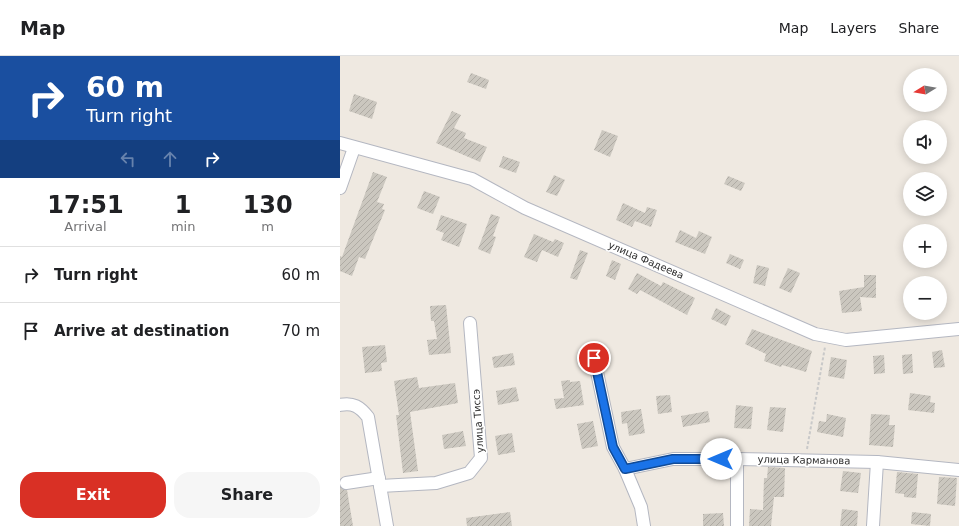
<!DOCTYPE html>
<html lang="en">
<head>
<meta charset="utf-8">
<style>
	body { margin:0; font-family:"DejaVu Sans",sans-serif; background:#f6f6f6; color:#202124; height:100vh; display:flex; flex-direction:column; font-size:15px; white-space:nowrap }
	* { box-sizing:border-box; margin:0 }
	p { font-size:13px; color:#757577 }
	.icon { flex:none; width:22px; height:22px; fill:none; stroke:currentColor; stroke-width:2; stroke-linecap:round; stroke-linejoin:round }
	.map { position:relative; flex:1; overflow:hidden }
	.drawer { display:flex; flex-direction:column; background:#fff; width:340px }
	.drawer>* { flex:none }
	.top-card { background:#1a4fa0; color:#fff; overflow:hidden }
	.needle { width:26px; rotate:259deg }
	.fabs { position:absolute; left:563px; top:12px; display:grid; gap:8px }
	.fabs a { display:grid; place-items:center; width:44px; height:44px; border-radius:50%; background:#fff; box-shadow:0 2px 10px #0003; font-size:20px }
	.pin { position:absolute; display:grid; place-items:center; width:34px; height:34px; color:#fff; margin:-17px; border:2px solid #fff; border-radius:50%; box-shadow:0 1px 4px #0007 }
	.me { position:absolute; width:44px; margin:-22px; rotate:270deg; stroke-linejoin:round; filter:drop-shadow(0 0 3px #0008) }
	.turn { display:flex; align-items:center; gap:14px; height:84px; padding:0 20px; font-size:18px }
	.turn .icon { width:52px; height:52px; stroke-width:2.5 }
	.turn b { display:block; font-size:28px; line-height:34px }
	.lanes { display:flex; align-items:center; height:38px; padding:0 20px; background:#0003; justify-content:center; gap:20px; direction:ltr }
	.lanes .off { opacity:.35 }
	.eta { display:flex; justify-content:space-evenly; align-items:center; height:68px; text-align:center }
	.eta b { font-size:24px; font-weight:600; line-height:28px }
	.button { display:flex; gap:8px; margin-top:auto; padding:8px 20px }
	.button a { flex:1; height:46px; border-radius:16px; background:#d93025; color:#fff; font-size:16px; font-weight:600; line-height:46px; text-align:center }
	.button a+a { background:#f6f6f6; color:#202124 }
	ul { padding:0; list-style:none }
	li { display:flex; align-items:center; gap:12px; height:56px; padding:0 20px; border-top:1px solid #e0e0e0 }
	li div { flex:1 }
	li b { display:block; font-size:15px }
	li em { font-style:normal }
	header { display:flex; align-items:center; gap:24px; box-sizing:border-box; height:56px; padding:0 20px; background:#fff; border-bottom:1px solid #e0e0e0 }
	header strong { font-size:19px }
	nav { display:flex; gap:22px; margin-inline-start:auto; font-size:14px }
	main { display:flex; flex:1; min-height:0 }
	.map>svg:first-child { display:block }
</style>
</head>
<body>
<header>
<strong>Map</strong>
<nav><a>Map</a><a>Layers</a><a>Share</a></nav>
</header>
<main>
<section class="drawer">
<div class="top-card">
<div class="turn"><svg class="icon" aria-label="right" viewBox="0 0 24 24"><path d="M7 20v-9h11M14 6l5 5-5 5"/></svg><div><b>60 m</b>Turn right</div></div>
<div class="lanes"><svg class="icon off" aria-label="left" viewBox="0 0 24 24"><path d="M17 20v-9H6M10 6l-5 5 5 5"/></svg><svg class="icon off" aria-label="ahead" viewBox="0 0 24 24"><path d="M12 20V5M6 11l6-6 6 6"/></svg><svg class="icon" aria-label="right" viewBox="0 0 24 24"><path d="M7 20v-9h11M14 6l5 5-5 5"/></svg></div>
</div>
<div class="eta">
<div><b>17:51</b><p>Arrival</p></div>
<div><b>1</b><p>min</p></div>
<div><b>130</b><p>m</p></div>
</div>
<ul>
<li><svg class="icon" aria-label="right" viewBox="0 0 24 24"><path d="M7 20v-9h11M14 6l5 5-5 5"/></svg><div><b>Turn right</b></div><em>60 m</em></li>
<li><svg class="icon" aria-label="arrive" viewBox="0 0 24 24"><path d="M6 21V4h12l-3 4 3 4H6"/></svg><div><b>Arrive at destination</b></div><em>70 m</em></li>
</ul>
<div class="button"><a>Exit</a><a>Share</a></div>
</section>
<div class="map">
<svg width="619" height="470" viewBox="0 0 619 470">
	<defs>
		<pattern id="building-hatch" width="6" height="6" patternUnits="userSpaceOnUse"><rect width="6" height="6" fill="#cbc7bf"/><path d="M-1 1l2-2M0 6l6-6M5 7l2-2" fill="none" stroke="#afaba4"/></pattern>
	</defs>
	<rect width="100%" height="100%" fill="#efe9e1"/>
	<!-- building -->
	<g fill="url(#building-hatch)">
		<polygon points="131,17 149,24 146,33 127,26"/>
		<polygon points="14,38 37,46 32,63 9,55"/>
		<polygon points="112,55 121,59 114,72 126,77 124,82 147,91 140,106 96,87"/>
		<polygon points="262,74 278,80 270,101 254,94"/>
		<polygon points="163,100 180,106 176,117 159,111"/>
		<polygon points="33,116 47,121 37,146 44,148 42,153 45,154 25,203 19,201 12,220 0,215 0,200 2,201"/>
		<polygon points="214,119 225,124 217,140 206,136"/>
		<polygon points="388,120 405,127 401,135 384,128"/>
		<polygon points="84,135 100,141 93,158 77,152"/>
		<polygon points="283,147 305,157 307,151 317,154 311,171 295,165 292,171 276,164"/>
		<polygon points="151,158 160,161 153,180 156,181 150,198 138,193"/>
		<polygon points="101,159 127,168 119,191 101,184 104,177 96,174"/>
		<polygon points="340,174 356,182 359,175 372,181 365,198 335,186"/>
		<polygon points="194,178 213,186 215,183 224,187 218,201 202,194 197,206 184,201"/>
		<polygon points="240,194 248,197 237,224 230,222"/>
		<polygon points="390,198 404,204 400,213 386,207"/>
		<polygon points="272,204 281,208 275,224 266,220"/>
		<polygon points="417,209 429,212 425,230 413,227"/>
		<polygon points="448,212 460,217 451,237 439,232"/>
		<polygon points="297,217 321,230 323,226 355,242 347,259 300,234 297,238 288,233"/>
		<polygon points="524,219 536,219 536,242 520,241 522,255 502,257 499,235 524,231"/>
		<polygon points="106,249 111,297 89,299 87,284 97,283 94,265 91,265 90,250"/>
		<polygon points="376,252 391,260 386,270 371,263"/>
		<polygon points="412,273 472,295 466,316 442,309 441,311 424,305 426,298 405,288"/>
		<polygon points="45,289 47,306 41,307 42,315 25,317 22,291"/>
		<polygon points="602,294 605,311 594,312 592,296"/>
		<polygon points="173,297 175,309 154,312 152,301"/>
		<polygon points="572,298 573,317 563,318 562,299"/>
		<polygon points="544,299 545,317 534,318 533,300"/>
		<polygon points="491,301 507,304 504,323 488,320"/>
		<polygon points="77,321 79,332 115,327 118,347 70,356 78,415 63,417 56,359 59,359 54,325"/>
		<polygon points="230,324 230,326 240,325 244,349 216,353 214,343 224,342 221,325"/>
		<polygon points="176,331 179,345 158,349 156,335"/>
		<polygon points="570,337 591,340 590,346 595,347 594,357 568,354"/>
		<polygon points="330,339 332,356 318,358 316,340"/>
		<polygon points="396,349 413,351 411,373 394,372"/>
		<polygon points="430,351 446,352 443,376 427,374"/>
		<polygon points="301,353 305,377 289,380 287,367 282,368 281,356"/>
		<polygon points="368,355 370,366 343,371 341,360"/>
		<polygon points="487,358 506,362 503,381 477,376 479,365 486,366"/>
		<polygon points="531,358 550,359 549,369 555,369 553,391 529,389"/>
		<polygon points="253,365 258,390 242,393 237,368"/>
		<polygon points="123,375 126,390 104,393 102,379"/>
		<polygon points="172,377 175,396 158,399 155,380"/>
		<polygon points="428,411 445,412 444,441 434,441 431,470 409,470 410,453 423,454 424,422 427,422"/>
		<polygon points="503,415 521,417 518,437 500,435"/>
		<polygon points="557,416 578,418 576,442 564,441 564,438 555,437"/>
		<polygon points="599,421 617,422 615,450 597,448"/>
		<polygon points="0,431 7,434 13,470 0,470"/>
		<polygon points="502,453 518,455 517,470 500,470"/>
		<polygon points="170,456 172,470 127,470 126,462"/>
		<polygon points="572,456 591,458 590,470 571,468"/>
		<polygon points="383,457 384,470 363,470 363,458"/>
	</g>
	<g fill="none" stroke-linecap="round" stroke-linejoin="round">
		<!-- minor casing -->
		<g stroke="#b4b7c1" stroke-width="14">
			<g id="minor">
				<polyline points="0,87 132,123 185,152 475,278 506,284 619,273"/>
				<polyline points="0,132 14,92"/>
				<polyline points="254,302 273,391 285,413 301,451 304,470"/>
				<path d="M 0,349 C 13,346 20,351 28,361 L 47,470"/>
				<polyline points="285,413 333,403 397,403 537,406 619,414"/>
				<polyline points="6,427 39,422"/>
				<polyline points="40,430 96,427 129,417 141,402 130,267"/>
				<polyline points="397,470 397,403"/>
				<polyline points="533,470 537,406"/>
			</g>
		</g>
		<!-- path -->
		<polyline stroke="#c9c9c9" stroke-width="2" stroke-dasharray="3 2" stroke-linecap="butt" points="467,393 485,291"/>
		<!-- minor -->
		<use href="#minor" stroke="#fff" stroke-width="12"/>
	</g>
	<g fill="none" stroke-linecap="round" stroke-linejoin="round">
		<!-- route casing -->
		<g stroke="#114b97" stroke-width="10">
			<polyline id="route" points="254,302 273,391 285,413 333,403 381,403"/>
		</g>
		<!-- route -->
		<use href="#route" stroke="#1a73e8" stroke-width="7"/>
	</g>
	<g text-anchor="middle" dominant-baseline="central" stroke-width="3.5" stroke-linejoin="round" paint-order="stroke">
		<!-- street labels -->
		<g font-size="10" fill="#2e2e2e" stroke="#fff">
			<text transform="translate(306 204) rotate(23)">улица Фадеева</text>
			<text transform="translate(138 365) rotate(-94)">улица Тиссэ</text>
			<text transform="translate(464 404) rotate(1)">улица Карманова</text>
		</g>
	</g>
</svg>
<div class="fabs">
<a><svg class="needle" viewBox="-14 -14 28 28"><path d="M0-13l5 13h-10z" fill="#e53935"/><path d="M0 13l5-13h-10z" fill="#757577"/></svg></a>
<a><svg class="icon" aria-label="sound" viewBox="0 0 24 24"><path d="M4 9h4l5-4v14l-5-4H4zM17 9q2 3 0 6"/></svg></a>
<a><svg class="icon" aria-label="layers" viewBox="0 0 24 24"><path d="M12 4l9 5-9 5-9-5zM3 14l9 5 9-5"/></svg></a>
<a>+</a>
<a>−</a>
</div>
<div class="pin" style="left:254px;top:302px;background:#d93025"><svg class="icon" aria-label="arrive" viewBox="0 0 24 24"><path d="M6 21V4h12l-3 4 3 4H6"/></svg></div>
<svg class="me" style="left:381px;top:403px" viewBox="-20 -20 40 40"><circle r="19" fill="#fff"/><path d="M0-13L10 11 0 6-10 11z" fill="#1a73e8"/></svg>
</div>
</main>
</body>
</html>
